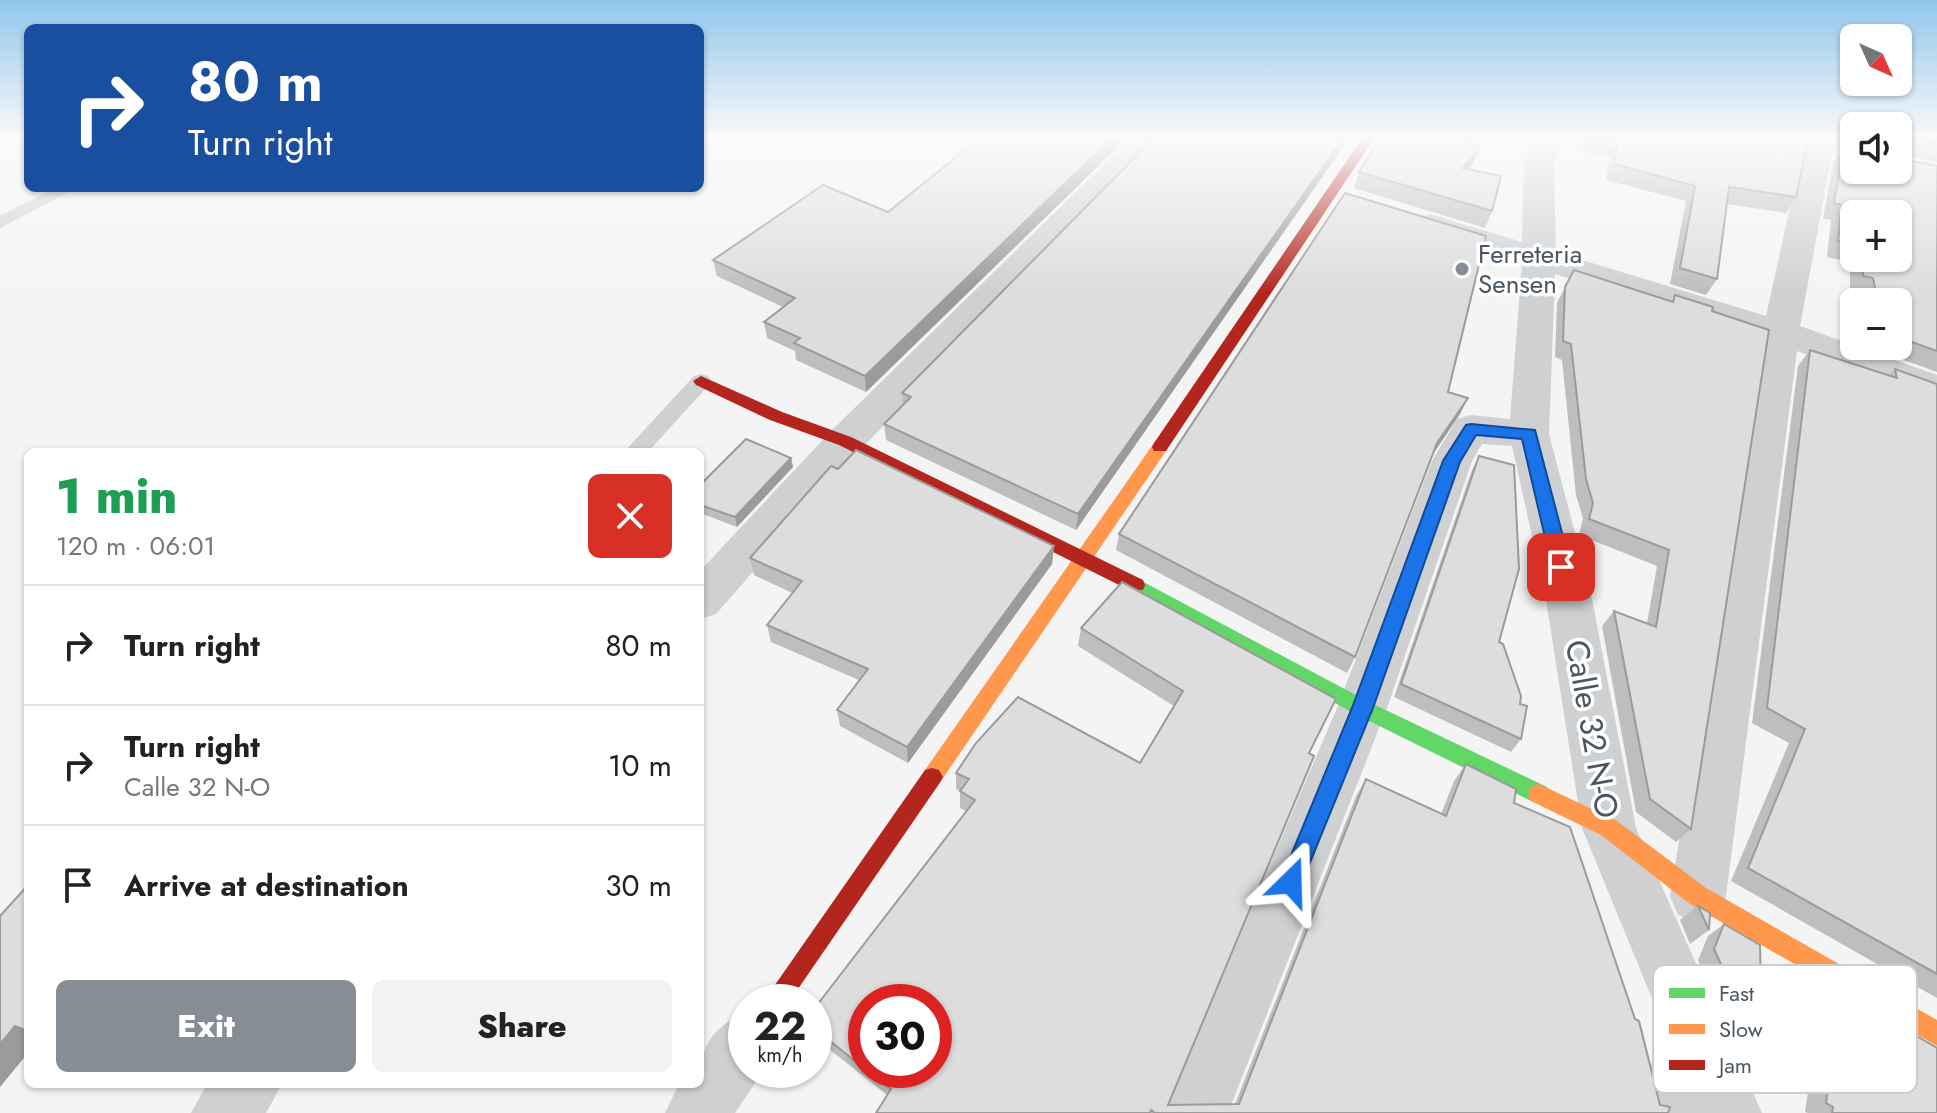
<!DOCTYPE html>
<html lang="en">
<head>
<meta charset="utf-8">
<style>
	body { margin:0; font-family:Jost,sans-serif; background:#f2f2f2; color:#222; height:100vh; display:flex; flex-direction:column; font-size:30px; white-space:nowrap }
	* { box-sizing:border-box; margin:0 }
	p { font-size:26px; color:#767676 }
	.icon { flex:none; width:44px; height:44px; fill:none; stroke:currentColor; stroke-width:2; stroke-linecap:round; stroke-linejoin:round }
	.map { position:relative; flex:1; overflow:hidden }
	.sheet { position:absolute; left:24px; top:448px; width:680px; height:640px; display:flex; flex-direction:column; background:#fff; border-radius:12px; box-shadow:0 2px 6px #0004 }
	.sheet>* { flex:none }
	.banner { position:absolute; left:24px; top:24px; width:680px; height:168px; border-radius:12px; box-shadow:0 2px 6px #0004; background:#1a4fa0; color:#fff; overflow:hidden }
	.needle { width:52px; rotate:135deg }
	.fabs { position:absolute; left:1840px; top:24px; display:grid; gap:16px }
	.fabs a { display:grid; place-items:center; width:72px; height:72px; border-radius:12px; background:#fff; box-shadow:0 2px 6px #0004; font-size:40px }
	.speed { position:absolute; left:728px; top:984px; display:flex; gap:16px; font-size:40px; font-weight:700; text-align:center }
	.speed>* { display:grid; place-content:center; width:104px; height:104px; border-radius:50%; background:#fff; box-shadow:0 2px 6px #0004; line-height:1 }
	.speed small { font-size:20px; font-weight:400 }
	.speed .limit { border:12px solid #d22; background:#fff; color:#111 }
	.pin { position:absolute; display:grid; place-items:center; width:68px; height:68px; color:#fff; margin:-34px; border-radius:16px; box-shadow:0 4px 12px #0006 }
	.me { position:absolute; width:88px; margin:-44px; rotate:22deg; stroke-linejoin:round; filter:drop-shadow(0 0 6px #0008) }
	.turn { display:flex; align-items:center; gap:28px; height:168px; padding:0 32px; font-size:36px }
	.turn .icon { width:104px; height:104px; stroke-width:2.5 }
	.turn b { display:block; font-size:56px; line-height:68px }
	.round { display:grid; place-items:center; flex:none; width:84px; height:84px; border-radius:12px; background:#f2f2f2 }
	.head { display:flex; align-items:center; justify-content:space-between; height:136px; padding:0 32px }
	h1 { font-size:48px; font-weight:800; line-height:60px; color:#1e9e55 }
	.action { display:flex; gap:16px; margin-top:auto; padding:16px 32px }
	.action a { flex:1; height:92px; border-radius:12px; background:#868d94; color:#fff; font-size:32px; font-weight:800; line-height:92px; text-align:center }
	.action a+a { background:#f2f2f2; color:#222 }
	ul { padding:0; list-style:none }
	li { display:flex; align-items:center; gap:24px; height:120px; padding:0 32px; border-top:2px solid #e0e0e0 }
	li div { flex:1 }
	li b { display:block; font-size:30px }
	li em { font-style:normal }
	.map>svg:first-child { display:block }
</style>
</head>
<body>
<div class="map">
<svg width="1937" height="1113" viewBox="0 0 1937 1113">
	<rect width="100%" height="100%" fill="#f4f4f4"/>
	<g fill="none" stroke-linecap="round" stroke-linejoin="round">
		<!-- lane -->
		<g fill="#ced0d2" fill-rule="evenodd">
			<polygon points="55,188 77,188 0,228 0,216"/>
			<polygon points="701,374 708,376 711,381 708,386 648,452 624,452 694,376"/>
		</g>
		<!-- street -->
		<g fill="#ced0d2" fill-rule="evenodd">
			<polygon points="1132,137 1164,137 859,451 716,614 700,619 700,571 831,431"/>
			<polygon points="1535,137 1565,137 1554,165 1556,252 1766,316 1803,148 1807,142 1829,142 1833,148 1800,326 1937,375 1937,402 1797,351 1726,896 1718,915 1698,923 1678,915 1670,896 1762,338 1555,274 1549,434 1591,594 1636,828 1762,1113 1642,1113 1660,1018 1582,828 1545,594 1512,446 1482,444 1472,461 1387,708 1228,1113 1164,1113 1337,708 1432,461 1457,419 1471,415 1510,419 1522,263 1419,231 1414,224 1419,217 1430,214 1522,242 1524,165"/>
			<path d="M 746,1013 L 746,1070 L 764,1070 L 735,1113 L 665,1113 L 679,1084 L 700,1084 C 700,1047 711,1027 746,1013 Z"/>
			<polygon points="207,1084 282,1084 266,1113 191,1113"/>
		</g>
		<!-- fast -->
		<polygon fill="#63d668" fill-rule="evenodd" points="1136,578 1369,702 1547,787 1550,794 1547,801 1539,804 1531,801 1355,714 1129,590 1127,585 1129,580"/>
		<!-- slow -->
		<g fill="#ff974d" fill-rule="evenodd">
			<polygon points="1160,441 1168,447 1166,451 939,784 932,786 925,784 921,777 925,770 1154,443"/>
			<polygon points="1539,784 1617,821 1706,888 1937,1020 1937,1046 1690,904 1601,835 1531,801 1528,794 1531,787"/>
		</g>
		<!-- jam -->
		<g fill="#b3261e" fill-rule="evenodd">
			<polygon points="1363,137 1375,137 1166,451 1154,451 1152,447 1154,443"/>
			<polygon points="701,376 782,412 851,437 1143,580 1145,585 1143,590 1129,590 839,445 770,420 696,385 693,381"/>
			<polygon points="932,768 939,770 943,777 939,784 789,1002 763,1002 925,770"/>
		</g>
	</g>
	<!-- wall -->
	<g fill="#bebebf" fill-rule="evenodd">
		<polygon points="981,137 1128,137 866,392 796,360 795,351 767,338 764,322 783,307 717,276 713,260 888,212"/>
		<polygon points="1155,137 1350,137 1076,530 886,440 884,424 903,405 902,393"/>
		<polygon points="1586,137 1794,137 1796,197 1786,213 1727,204 1717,279 1706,295 1670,284 1686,201 1606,180 1610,157 1582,151"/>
		<polygon points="1823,137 1854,137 1854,144"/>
		<path d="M 1898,137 L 1937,137 L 1937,162 L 1904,155 L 1901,158 L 1937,166 L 1937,372 L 1873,349 L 1872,346 L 1898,346 L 1898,302 L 1862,302 L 1860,294 L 1850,291 L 1850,262 L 1827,257 L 1831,220 L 1823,219 L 1833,163 L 1844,147 L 1854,170 ZM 1854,214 L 1898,258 L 1854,258 Z"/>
		<polygon points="1457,138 1480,146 1474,162 1468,169 1492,211 1485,228 1354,188 1359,172"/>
		<polygon points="1574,270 1671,302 1675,295 1691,829 1676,842 1636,812 1602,626 1614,611 1647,623 1657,566 1579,535 1583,518 1576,495 1562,360 1555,357 1557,303"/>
		<polygon points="1810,350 1889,376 1895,369 1937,384 1937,998 1731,881 1789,743 1752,723 1798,366"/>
		<polygon points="1448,392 1460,414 1432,455 1355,657 1347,673 1116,550 1119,534"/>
		<polygon points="1479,456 1499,642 1520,704 1521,739 1511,752 1394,697 1472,470"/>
		<polygon points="791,458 793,467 737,527 700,513 700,485"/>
		<polygon points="1054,546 1052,564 908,763 840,726 837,710 859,680 771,642 767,625 792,593 754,575 750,558"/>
		<polygon points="1081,628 1309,753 1168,1105 1235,1104 1356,796 1366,779 1441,814 1454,781 1466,764 1514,803 1660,1105 1668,1113 876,1113 887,1095 814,1037 814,1009 967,812 960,808 960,791 956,789 956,773 1140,763 1174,706 1078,646"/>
		<polygon points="1698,906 1709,930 1690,944 1680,920"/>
		<polygon points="1724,924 1761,989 1824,1011 1825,1005 1845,994 1937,1113 1808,1113 1805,1112 1810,1079 1756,1059 1744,1065 1698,960 1708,936"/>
	</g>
	<!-- shaded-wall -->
	<g fill="#9b9b9b">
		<polygon points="1113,137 1128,137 866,392 865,376"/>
		<polygon points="1344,137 1350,137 1076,530 1078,514"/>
		<polygon points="1480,146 1474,162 1457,184 1463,168"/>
		<polygon points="1906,152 1898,163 1898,153"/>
		<polygon points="1468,398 1460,414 1429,460 1437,443"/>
		<polygon points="791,458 793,467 737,527 735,517"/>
		<polygon points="1054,546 1052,564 908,763 907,747"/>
		<polygon points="15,1026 28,1031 28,1053 0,1087 0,1044"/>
	</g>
	<!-- building -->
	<g fill="#ddddde" stroke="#9b9b9b" stroke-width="2">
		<polygon points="981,137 1113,137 865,376 794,343 800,338 764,322 795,298 713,260 823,185 888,212"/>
		<polygon points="1155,137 1344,137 1078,514 884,424 911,397 902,393"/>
		<polygon points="1382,137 1457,137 1457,138 1480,146 1463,168 1501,176 1492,211 1359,172"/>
		<polygon points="1596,137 1794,137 1808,140 1796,197 1729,187 1717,279 1680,268 1695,186 1614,164 1618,142"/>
		<polygon points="1898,137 1937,137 1937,144 1907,138 1906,152 1898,153"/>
		<polygon points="1844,147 1854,149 1854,170 1898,170 1898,158 1937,166 1937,351 1898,337 1898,302 1878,302 1873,278 1863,276 1862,258 1898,258 1898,214 1854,214 1854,245 1838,241 1842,205 1834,203"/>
		<polygon points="1345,193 1486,236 1448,392 1468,398 1437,443 1355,657 1119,534"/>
		<polygon points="1574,270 1673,302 1675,295 1713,307 1712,311 1769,330 1691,829 1650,799 1614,611 1656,627 1669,550 1589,519 1593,503 1586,479 1571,344 1563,341 1565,287"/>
		<polygon points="1810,350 1897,378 1895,369 1937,384 1937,974 1748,868 1805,729 1767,708"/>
		<polygon points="746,439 791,458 735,517 700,505 700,485"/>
		<polygon points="856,450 1054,546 907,747 837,710 868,669 767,625 802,581 750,558 831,466 838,469"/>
		<polygon points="1479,456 1514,465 1519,569 1499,642 1503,644 1521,696 1520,704 1527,706 1521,739 1401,684"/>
		<polygon points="1122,582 1336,699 1309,753 1314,756 1168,1105 1239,1104 1366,779 1446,816 1466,764 1516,789 1514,803 1570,827 1635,1019 1639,1021 1660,1105 1670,1107 1668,1113 1155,1113 1151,1110 1150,1113 876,1113 891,1089 867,1070 934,1070 934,1002 866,1002 866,1070 814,1028 814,1009 975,800 960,791 969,779 956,773 976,743 1018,697 1140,763 1183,691 1081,628"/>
		<polygon points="28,885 28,1031 15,1026 0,1044 0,916"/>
		<polygon points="1698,906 1710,913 1709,930"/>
		<polygon points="1724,924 1760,945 1761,989 1841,1017 1845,994 1937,1048 1937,1113 1832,1113 1833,1107 1826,1103 1831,1070 1763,1045 1763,1055 1714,949"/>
	</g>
	<!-- sky -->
	<linearGradient id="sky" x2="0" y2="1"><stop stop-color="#91c6eb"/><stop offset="0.47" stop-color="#fafafa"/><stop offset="1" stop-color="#fafafa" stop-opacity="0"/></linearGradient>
	<rect width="1937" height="293" fill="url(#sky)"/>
	<!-- route -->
	<polygon fill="#1a73e8" stroke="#114b97" stroke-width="2" points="1471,424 1535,430 1571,567 1561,574 1552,567 1522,439 1476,435 1460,462 1373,708 1302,882 1299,890 1291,893 1283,890 1280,882 1352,708 1443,461 1466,425"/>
	<!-- markers -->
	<circle fill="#868d94" stroke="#fff" stroke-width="3" cx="1462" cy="269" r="8"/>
	<g text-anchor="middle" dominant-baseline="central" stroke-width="7" stroke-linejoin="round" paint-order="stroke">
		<!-- far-poi labels -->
		<g font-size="26" fill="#4a5661" stroke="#fff" text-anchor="start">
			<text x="1478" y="254">Ferreteria<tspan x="1478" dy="30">Sensen</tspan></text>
		</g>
		<!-- street labels -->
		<g font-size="32" fill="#4a5661" stroke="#fff">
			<text transform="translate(1592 729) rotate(80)">Calle 32 N-O</text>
		</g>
	</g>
	<!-- legend -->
	<rect x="1653" y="965" width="264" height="128" rx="12" fill="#fff" stroke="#c9ccd0" stroke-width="2"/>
	<rect x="1669" y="988" width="36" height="10" fill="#63d668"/>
	<rect x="1669" y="1024" width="36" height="10" fill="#ff974d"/>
	<rect x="1669" y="1060" width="36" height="10" fill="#b3261e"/>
	<g font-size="22" fill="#4a5661">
		<text x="1719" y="1001">Fast</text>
		<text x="1719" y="1037">Slow</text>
		<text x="1719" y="1073">Jam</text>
	</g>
</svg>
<div class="fabs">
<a><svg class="needle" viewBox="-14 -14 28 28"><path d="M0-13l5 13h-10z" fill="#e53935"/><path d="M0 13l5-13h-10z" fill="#767676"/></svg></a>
<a><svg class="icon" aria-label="sound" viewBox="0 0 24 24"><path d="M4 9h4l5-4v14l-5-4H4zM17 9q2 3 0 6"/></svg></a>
<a>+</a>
<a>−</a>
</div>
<div class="speed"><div>22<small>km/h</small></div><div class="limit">30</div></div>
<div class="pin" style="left:1561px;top:567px;background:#d93025"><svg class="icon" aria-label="arrive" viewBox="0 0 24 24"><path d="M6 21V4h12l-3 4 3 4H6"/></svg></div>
<svg class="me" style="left:1291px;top:882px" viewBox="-20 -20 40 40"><path d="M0-17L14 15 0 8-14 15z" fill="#1a73e8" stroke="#fff" stroke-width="4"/></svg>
<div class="banner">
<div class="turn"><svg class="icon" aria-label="right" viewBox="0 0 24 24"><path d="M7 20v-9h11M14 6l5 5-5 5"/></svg><div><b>80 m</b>Turn right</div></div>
</div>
<section class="sheet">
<div class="head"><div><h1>1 min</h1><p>120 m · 06:01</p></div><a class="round" style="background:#d93025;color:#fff"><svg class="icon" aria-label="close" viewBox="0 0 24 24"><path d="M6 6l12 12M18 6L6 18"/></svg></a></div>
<ul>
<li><svg class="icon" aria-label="right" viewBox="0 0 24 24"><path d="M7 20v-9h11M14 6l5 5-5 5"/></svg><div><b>Turn right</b></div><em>80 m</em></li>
<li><svg class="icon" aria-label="right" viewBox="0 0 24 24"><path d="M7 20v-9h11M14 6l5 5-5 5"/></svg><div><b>Turn right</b><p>Calle 32 N-O</p></div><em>10 m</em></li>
<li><svg class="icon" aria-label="arrive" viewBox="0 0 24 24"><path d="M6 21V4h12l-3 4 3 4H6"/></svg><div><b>Arrive at destination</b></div><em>30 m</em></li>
</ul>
<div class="action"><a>Exit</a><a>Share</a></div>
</section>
</div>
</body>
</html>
